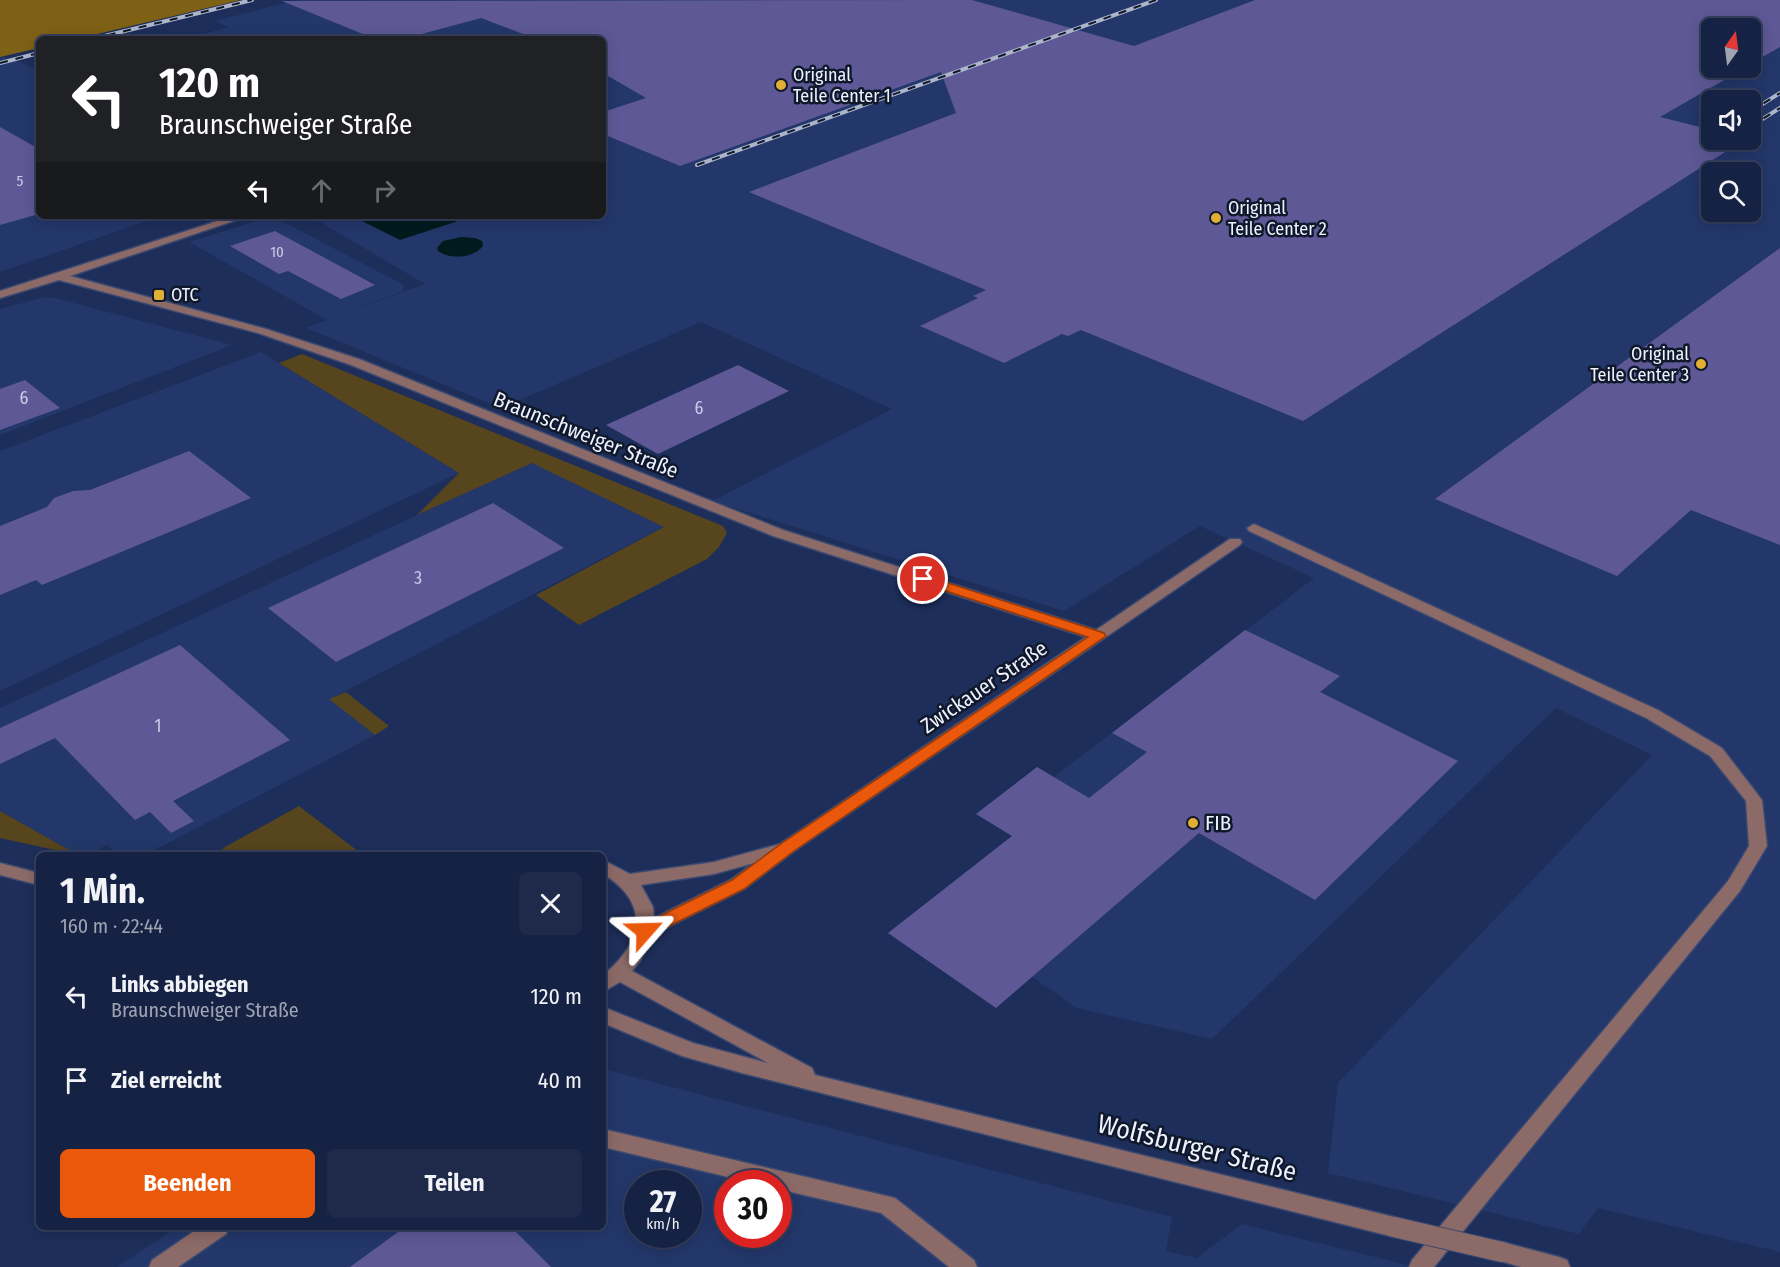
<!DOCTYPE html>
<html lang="de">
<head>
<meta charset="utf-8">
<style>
	body { margin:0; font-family:"Fira Sans Condensed",sans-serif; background:#1f2a4b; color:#f1f3f6; height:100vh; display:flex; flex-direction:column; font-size:22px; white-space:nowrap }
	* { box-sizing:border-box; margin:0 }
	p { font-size:20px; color:#9ea4b2 }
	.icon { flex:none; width:33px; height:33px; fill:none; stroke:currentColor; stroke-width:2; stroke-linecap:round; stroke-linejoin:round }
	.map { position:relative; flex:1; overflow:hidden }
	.drawer { position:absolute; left:36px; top:852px; width:570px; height:378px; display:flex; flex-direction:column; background:#162244; border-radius:9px; box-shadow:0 3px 15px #0003,0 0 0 2px #353f5d }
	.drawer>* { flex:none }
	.top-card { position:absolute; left:36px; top:36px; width:570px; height:183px; border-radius:9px; box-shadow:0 3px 15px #0003,0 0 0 2px #353f5d; background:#202124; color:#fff; overflow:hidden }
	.needle { width:39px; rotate:14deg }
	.fabs { position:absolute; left:1701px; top:18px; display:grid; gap:12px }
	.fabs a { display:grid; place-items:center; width:60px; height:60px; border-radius:9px; background:#162244; box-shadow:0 3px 15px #0003,0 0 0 2px #353f5d; font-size:30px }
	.speed { position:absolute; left:624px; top:1170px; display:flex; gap:12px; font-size:30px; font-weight:700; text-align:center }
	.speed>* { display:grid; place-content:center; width:78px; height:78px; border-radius:50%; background:#162244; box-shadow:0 3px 15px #0003,0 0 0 2px #353f5d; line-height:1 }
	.speed small { font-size:15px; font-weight:400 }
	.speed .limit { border:9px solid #d22; background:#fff; color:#111 }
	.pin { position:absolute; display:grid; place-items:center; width:51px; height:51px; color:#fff; margin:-26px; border:3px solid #fff; border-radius:50%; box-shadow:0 2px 6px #0007 }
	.me { position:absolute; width:66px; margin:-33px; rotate:65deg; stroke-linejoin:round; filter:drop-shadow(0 0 4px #0008) }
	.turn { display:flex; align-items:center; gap:21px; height:126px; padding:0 24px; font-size:27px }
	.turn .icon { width:78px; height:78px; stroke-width:2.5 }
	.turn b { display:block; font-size:42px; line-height:51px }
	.lanes { display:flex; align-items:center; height:57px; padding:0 24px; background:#0003; justify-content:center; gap:30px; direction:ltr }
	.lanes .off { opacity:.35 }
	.round { display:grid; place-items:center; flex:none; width:63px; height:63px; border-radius:9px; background:#1f2a4b }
	.overview { display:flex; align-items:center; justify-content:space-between; height:102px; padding:0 24px }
	h1 { font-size:36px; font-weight:700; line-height:45px }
	.primary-button { display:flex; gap:12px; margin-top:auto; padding:12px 24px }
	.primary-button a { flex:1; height:69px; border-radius:9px; background:#ea580c; color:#fff; font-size:24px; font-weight:700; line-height:69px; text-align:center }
	.primary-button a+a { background:#1f2a4b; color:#f1f3f6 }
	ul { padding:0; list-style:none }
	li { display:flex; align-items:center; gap:18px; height:84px; padding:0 24px }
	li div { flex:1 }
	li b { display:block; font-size:22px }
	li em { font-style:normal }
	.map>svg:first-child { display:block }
</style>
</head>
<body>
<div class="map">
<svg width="1780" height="1267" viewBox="0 0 1780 1267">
	<rect width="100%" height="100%" fill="#1d2e5a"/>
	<!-- built -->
	<g fill="#23376a" fill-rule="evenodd">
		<path d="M 297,0 L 1780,0 L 1780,1252 L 1598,1208 L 1579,1234 L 1328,1173 L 1338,1083 L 1652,755 L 1556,708 L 1212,1039 L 1077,1008 L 1032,977 L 996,1008 L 888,933 L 1012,836 L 976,814 L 1037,767 L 1054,777 L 1314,578 L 1200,526 L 1064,611 L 712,501 L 892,409 L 701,322 L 501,408 L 306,328 L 327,320 L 189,242 L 272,216 L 404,285 L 403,291 L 340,315 L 425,284 L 310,216 L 603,216 L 603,39 L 183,39 L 229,27 L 215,21 ZM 1712,28 L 1750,28 L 1750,68 L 1712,68 ZM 1712,100 L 1750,100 L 1750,140 L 1712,140 ZM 1712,172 L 1750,172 L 1750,212 L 1712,212 Z"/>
		<polygon points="3,57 18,61 39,71 39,216 161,216 0,272 0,58"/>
		<polygon points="45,297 55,298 232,345 0,435 0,309"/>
		<polygon points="261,352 459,473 0,691 0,451"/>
		<polygon points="532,462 664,527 330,699 375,735 145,855 117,855 107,845 88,855 78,855 0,811 0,708"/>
		<path d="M 603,1069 L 1172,1217 L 1166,1251 L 1197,1258 L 1242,1224 L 1416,1267 L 117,1267 L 177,1227 L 603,1227 ZM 638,1184 L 688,1184 L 688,1234 L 638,1234 ZM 728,1184 L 778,1184 L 778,1234 L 728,1234 Z"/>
	</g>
	<!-- green -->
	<g fill="#56451d">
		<polygon points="302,354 723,526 727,533 719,547 707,559 579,625 536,595 664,527 532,463 417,515 459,473 279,363"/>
		<polygon points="346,692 389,726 375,735 329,699"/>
		<polygon points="299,806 363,855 216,855 225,847"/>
		<polygon points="0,811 78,855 0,838"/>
	</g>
	<!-- forest -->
	<polygon fill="#7f6116" points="0,0 241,0 76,39 39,39 39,48 0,57"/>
	<!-- water -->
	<g fill="#001a1e">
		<polygon points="377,216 473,216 400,240 362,221"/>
		<path d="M 461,237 L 475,238 L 482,241 L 483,246 C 473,258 451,260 438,251 L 437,248 L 443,241 Z"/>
	</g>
	<!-- building -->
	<g fill="#5e5996">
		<polygon points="972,0 1134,46 1255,0 1780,0 1780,47 1750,64 1750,28 1712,28 1712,68 1745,68 1660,117 1712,130 1712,140 1744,140 1303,421 1081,330 1068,336 1062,334 1004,363 920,326 978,298 973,296 986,290 749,192 956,113 941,72 680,166 603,134 603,112 646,98 603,73 603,39 536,39 481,18 403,39 375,39 282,1"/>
		<polygon points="0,127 39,149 39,214 0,225"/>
		<polygon points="275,231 375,285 341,299 288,271 279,274 230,246"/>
		<polygon points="1780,248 1780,545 1691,510 1617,576 1435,499"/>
		<polygon points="738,365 789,391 658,454 606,425"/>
		<polygon points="25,380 60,408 0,430 0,389"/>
		<polygon points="189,451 251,498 42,585 36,580 0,595 0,526 47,507 54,498 73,491 90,490"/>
		<polygon points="493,503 564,548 336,662 268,608"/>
		<polygon points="1245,630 1340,676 1320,692 1458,761 1315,900 1199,833 996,1008 888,933 1012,836 976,814 1037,767 1089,798 1147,752 1112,733"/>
		<polygon points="180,645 290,740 173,801 194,821 171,833 150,812 135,820 55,738 0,764 0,728"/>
		<polygon points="405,1227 511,1227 551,1267 350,1267"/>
	</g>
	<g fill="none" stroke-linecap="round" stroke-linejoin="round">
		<!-- minor casing -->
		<g stroke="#3a4971" stroke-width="3">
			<g id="minor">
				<path d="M 233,216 L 248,216 L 70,276 L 266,329 L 359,359 L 783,530 L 1096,630 L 1230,539 L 1240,539 L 1242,542 L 1240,545 L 794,851 L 744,889 L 652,935 L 640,961 L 632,971 L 812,1068 L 815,1075 L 1394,1217 L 1402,1220 L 1405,1227 L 1402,1234 L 1394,1237 L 742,1073 L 682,1056 L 603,1023 L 603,1007 L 693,1043 L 768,1063 L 620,982 L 603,992 L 603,975 C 643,943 651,903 603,874 L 603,860 L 630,874 L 714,862 L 780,844 L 1086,637 L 773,536 L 351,365 L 258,333 L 59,280 L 0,298 L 0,291 ZM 754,863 L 732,879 L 654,918 L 653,907 L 641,885 L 714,874 Z"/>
				<polygon points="1254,524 1658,710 1722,748 1762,800 1767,846 1740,891 1434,1267 1409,1267 1412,1260 1728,881 1749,846 1746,801 1710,756 1646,718 1249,531 1247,528"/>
				<polygon points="0,863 39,873 39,885 0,875"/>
				<polygon points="603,1129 887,1196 895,1198 974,1260 977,1267 949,1267 881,1213 778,1189 778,1184 757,1184 603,1147"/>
				<polygon points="200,1227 229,1227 226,1234 178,1267 149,1267 152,1260"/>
				<polygon points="1502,1242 1559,1257 1567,1260 1570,1267 1521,1267 1494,1259 1491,1252 1494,1245"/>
			</g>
		</g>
		<!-- minor -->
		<use href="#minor" fill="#8c6a67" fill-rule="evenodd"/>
		<!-- rail casing -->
		<g stroke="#adb5cb" stroke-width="4">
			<g id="rail">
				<polyline points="92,39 252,0"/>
				<polyline points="0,63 39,53"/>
				<polyline points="1750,112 1780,93"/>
				<polyline points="1750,127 1780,108"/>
				<polyline points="697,165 1156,0"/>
			</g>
		</g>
		<!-- rail -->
		<use href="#rail" stroke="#10182c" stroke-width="2" stroke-dasharray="8" stroke-linecap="butt"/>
		<!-- minor-bridge casing -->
		<g stroke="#3a4971" stroke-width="22" stroke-linecap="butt">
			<polyline id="minor-bridge" points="1394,1227 1502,1252"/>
		</g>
		<!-- minor-bridge -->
		<use href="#minor-bridge" stroke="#8c6a67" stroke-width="20"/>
	</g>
	<!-- route -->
	<polygon fill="#ea580c" stroke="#983908" stroke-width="1.5" points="923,575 1104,633 1106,636 794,851 744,889 651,935 645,937 640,935 637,931 640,926 732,880 782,843 1088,637 918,582 916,579"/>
	<!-- markers -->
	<g fill="#e1af34" stroke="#10182c" stroke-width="2">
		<circle cx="781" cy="85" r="6"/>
		<circle cx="1216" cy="218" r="6"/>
		<rect x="153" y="289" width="12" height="12" rx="3"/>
		<circle cx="1701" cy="364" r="6"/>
		<circle cx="1193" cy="823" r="6"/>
	</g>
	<g text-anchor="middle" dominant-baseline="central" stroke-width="5" stroke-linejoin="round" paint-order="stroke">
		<!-- far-number labels -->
		<g font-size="15" fill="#c9cce4">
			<text x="20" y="181">5</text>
			<text x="277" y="252">10</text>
		</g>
		<!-- far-poi labels -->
		<g font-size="18" fill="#edf2fe" stroke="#10182c" text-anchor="start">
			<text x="793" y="75">Original<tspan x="793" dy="21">Teile Center 1</tspan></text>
			<text x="1228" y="208">Original<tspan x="1228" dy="21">Teile Center 2</tspan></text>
			<text x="171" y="295">OTC</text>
			<text x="1689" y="354" text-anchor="end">Original<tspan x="1689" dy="21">Teile Center 3</tspan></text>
		</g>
		<!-- number labels -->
		<g font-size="18" fill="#c9cce4">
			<text x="24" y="398">6</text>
			<text x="699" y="408">6</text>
			<text x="418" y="578">3</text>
			<text x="158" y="726">1</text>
		</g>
		<!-- street labels -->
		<g font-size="21" fill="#edf2fe" stroke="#10182c">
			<text transform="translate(586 435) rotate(22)">Braunschweiger Straße</text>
			<text transform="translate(984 687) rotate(-34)">Zwickauer Straße</text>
		</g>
		<!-- poi labels -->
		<g font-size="21" fill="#edf2fe" stroke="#10182c" text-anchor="start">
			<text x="1205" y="823">FIB</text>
		</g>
		<!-- near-street labels -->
		<g font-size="26" fill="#edf2fe" stroke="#10182c">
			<text transform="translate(1197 1148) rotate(14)">Wolfsburger Straße</text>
		</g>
	</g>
</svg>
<div class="fabs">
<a><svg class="needle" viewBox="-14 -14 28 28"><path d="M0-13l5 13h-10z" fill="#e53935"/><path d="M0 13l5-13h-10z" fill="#9ea4b2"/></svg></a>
<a><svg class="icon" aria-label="sound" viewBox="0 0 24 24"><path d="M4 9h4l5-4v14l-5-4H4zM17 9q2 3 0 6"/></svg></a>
<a><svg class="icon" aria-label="search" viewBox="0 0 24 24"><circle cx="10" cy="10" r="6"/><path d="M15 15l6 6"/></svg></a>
</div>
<div class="speed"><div>27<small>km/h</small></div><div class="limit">30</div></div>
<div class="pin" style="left:923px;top:579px;background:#d93025"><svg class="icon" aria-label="arrive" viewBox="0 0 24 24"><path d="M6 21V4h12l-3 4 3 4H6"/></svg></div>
<svg class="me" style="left:645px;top:931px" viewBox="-20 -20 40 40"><path d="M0-17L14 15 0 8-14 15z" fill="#ea580c" stroke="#fff" stroke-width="4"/></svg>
<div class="top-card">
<div class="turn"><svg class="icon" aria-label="left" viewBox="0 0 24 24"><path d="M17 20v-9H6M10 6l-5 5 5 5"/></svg><div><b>120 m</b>Braunschweiger Straße</div></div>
<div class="lanes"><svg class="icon" aria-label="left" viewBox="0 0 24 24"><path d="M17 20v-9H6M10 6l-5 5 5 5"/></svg><svg class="icon off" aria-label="ahead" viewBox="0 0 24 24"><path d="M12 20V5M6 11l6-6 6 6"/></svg><svg class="icon off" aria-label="right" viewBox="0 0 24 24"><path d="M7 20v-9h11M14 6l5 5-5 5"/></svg></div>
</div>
<section class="drawer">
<div class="overview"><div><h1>1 Min.</h1><p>160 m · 22:44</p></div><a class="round"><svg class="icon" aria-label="close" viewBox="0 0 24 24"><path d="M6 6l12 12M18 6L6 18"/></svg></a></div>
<ul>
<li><svg class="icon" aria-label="left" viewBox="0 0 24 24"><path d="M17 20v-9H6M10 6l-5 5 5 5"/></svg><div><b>Links abbiegen</b><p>Braunschweiger Straße</p></div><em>120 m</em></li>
<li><svg class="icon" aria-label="arrive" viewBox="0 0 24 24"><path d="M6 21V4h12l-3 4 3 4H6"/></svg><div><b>Ziel erreicht</b></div><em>40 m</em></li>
</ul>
<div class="primary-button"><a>Beenden</a><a>Teilen</a></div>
</section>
</div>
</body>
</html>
